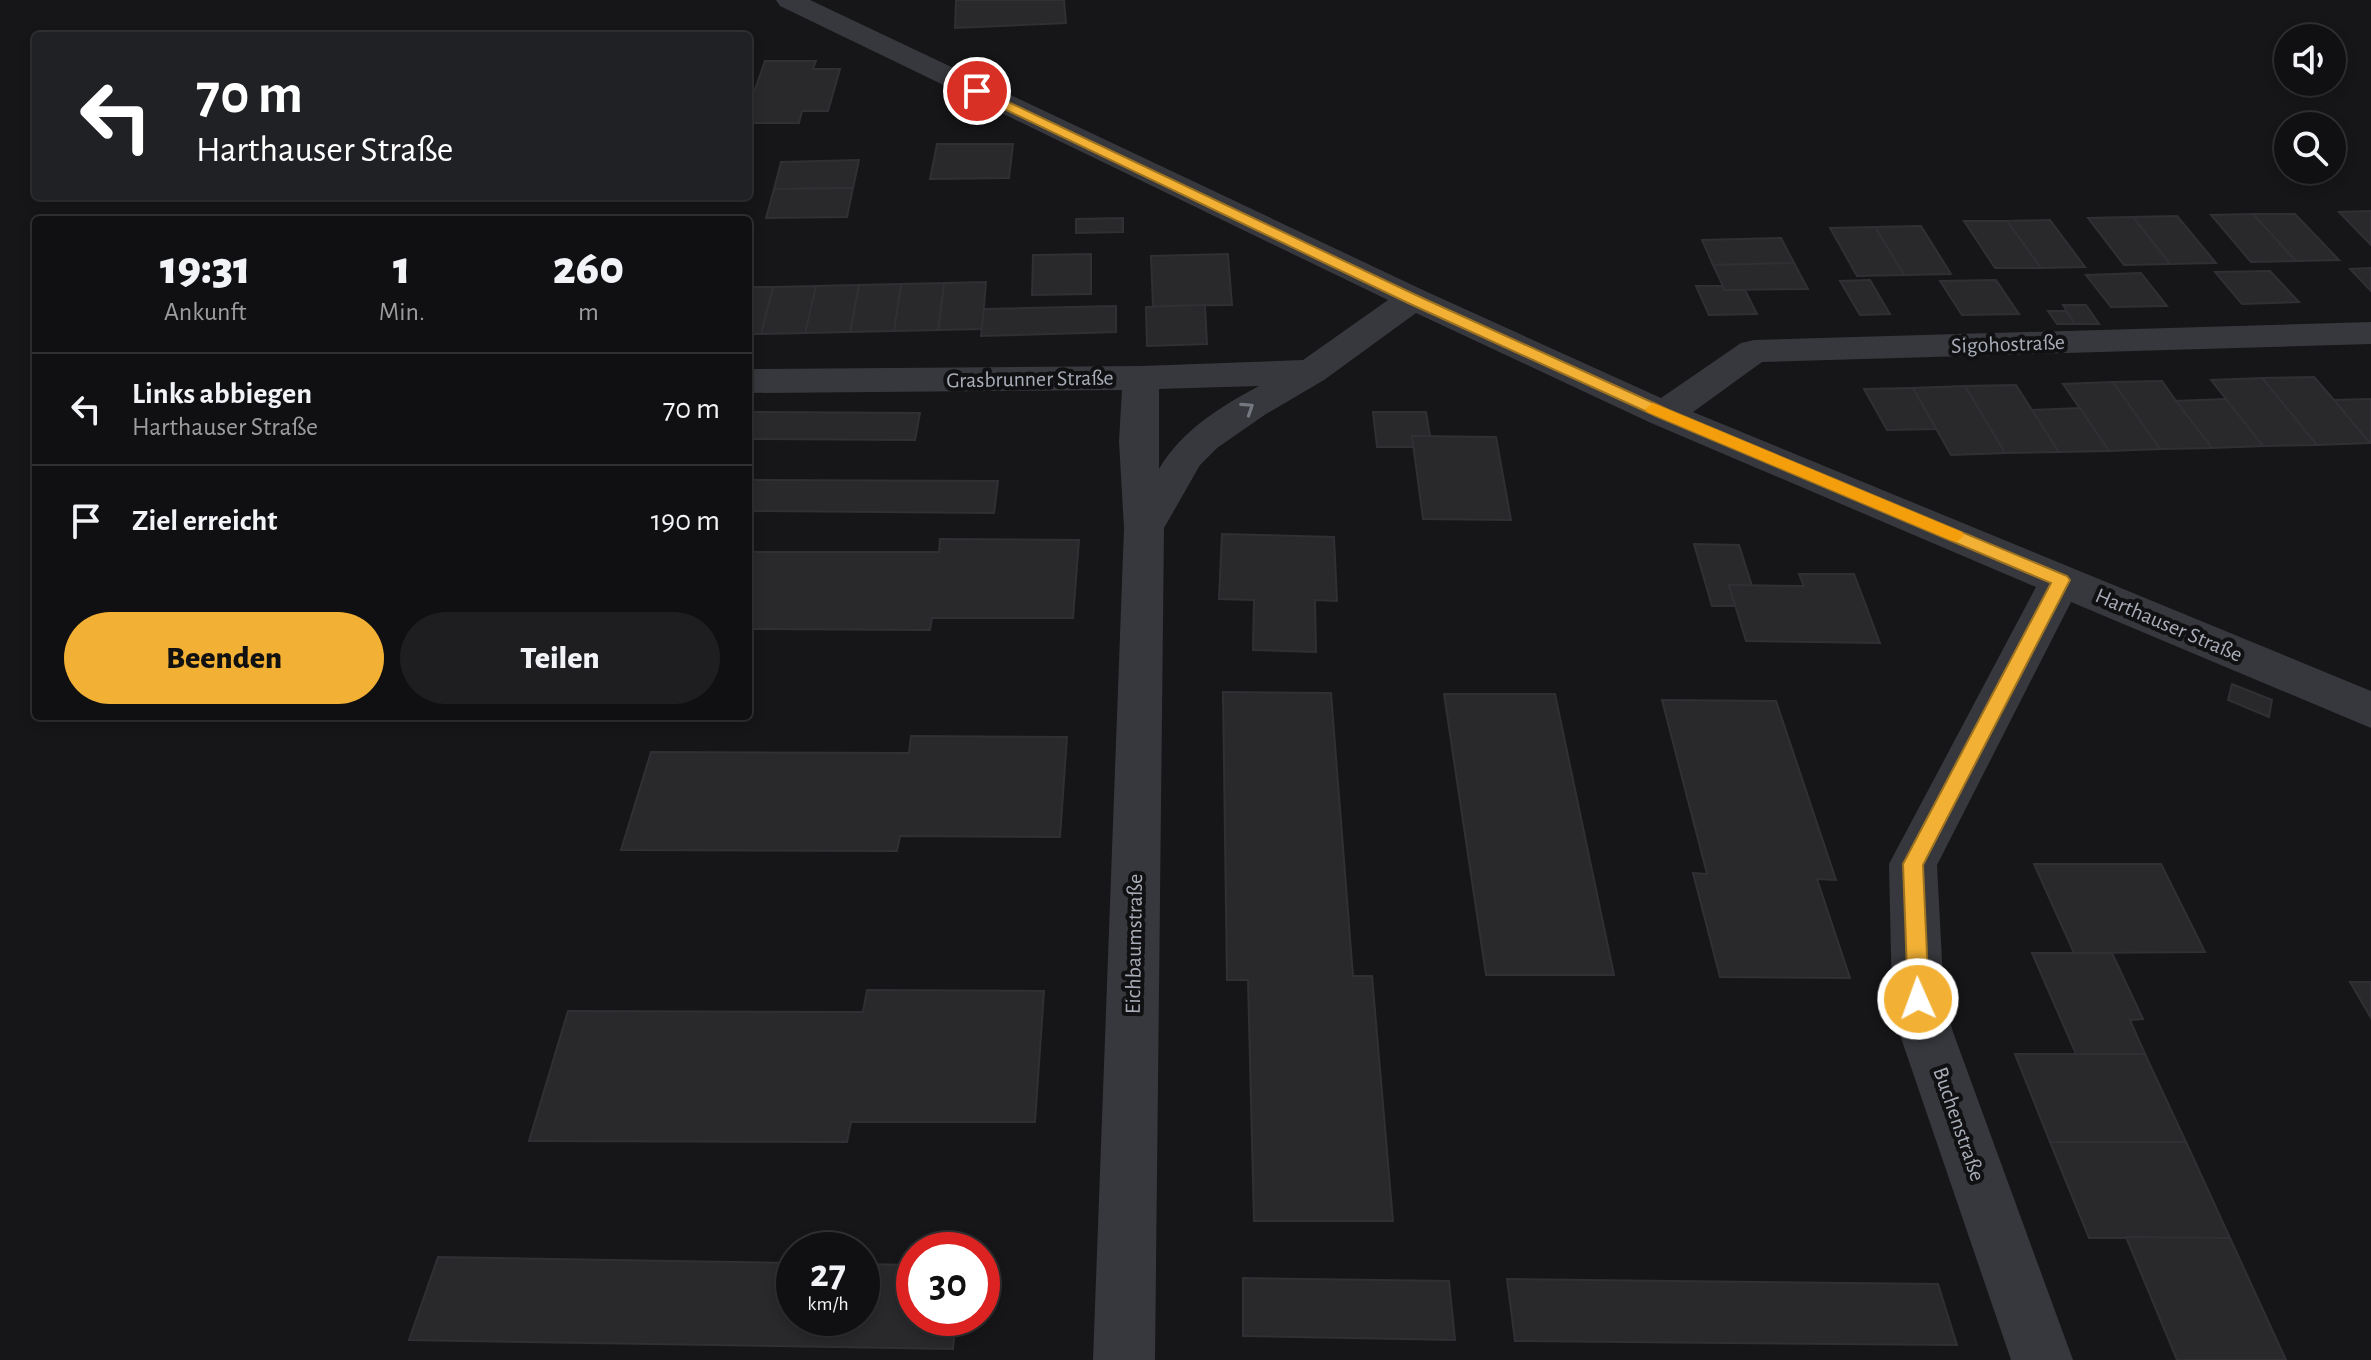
<!DOCTYPE html>
<html lang="de">
<head>
<meta charset="utf-8">
<style>
	body { margin:0; font-family:"Alegreya Sans",sans-serif; background:#1e1e20; color:#f1f3f6; height:100vh; display:flex; flex-direction:column; font-size:30px; white-space:nowrap }
	* { box-sizing:border-box; margin:0 }
	p { font-size:26px; color:#9c9d9f }
	.icon { flex:none; width:44px; height:44px; fill:none; stroke:currentColor; stroke-width:2; stroke-linecap:round; stroke-linejoin:round }
	.map { position:relative; flex:1; overflow:hidden }
	.details { position:absolute; left:32px; top:216px; width:720px; height:504px; display:flex; flex-direction:column; background:#101012; border-radius:8px; box-shadow:0 4px 12px #0003,0 0 0 2px #303032 }
	.details>* { flex:none }
	.hud { position:absolute; left:32px; top:32px; width:720px; height:168px; border-radius:8px; box-shadow:0 4px 12px #0003,0 0 0 2px #303032; background:#202124; color:#fff; overflow:hidden }
	.fabs { position:absolute; left:2274px; top:24px; display:grid; gap:16px }
	.fabs a { display:grid; place-items:center; width:72px; height:72px; border-radius:50%; background:#101012; box-shadow:0 4px 12px #0003,0 0 0 2px #303032; font-size:40px }
	.speed { position:absolute; left:776px; top:1232px; display:flex; gap:16px; font-size:40px; font-weight:700; text-align:center }
	.speed>* { display:grid; place-content:center; width:104px; height:104px; border-radius:50%; background:#101012; box-shadow:0 4px 12px #0003,0 0 0 2px #303032; line-height:1 }
	.speed small { font-size:20px; font-weight:400 }
	.speed .limit { border:12px solid #d22; background:#fff; color:#111 }
	.pin { position:absolute; display:grid; place-items:center; width:68px; height:68px; color:#fff; margin:-34px; border:4px solid #fff; border-radius:50%; box-shadow:0 2px 8px #0007 }
	.me { position:absolute; width:88px; margin:-44px; rotate:358deg; stroke-linejoin:round; filter:drop-shadow(0 0 6px #0008) }
	.turn { display:flex; align-items:center; gap:28px; height:168px; padding:0 32px; font-size:36px }
	.turn .icon { width:104px; height:104px; stroke-width:2.5 }
	.turn b { display:block; font-size:56px; line-height:68px }
	.eta { display:flex; justify-content:space-evenly; align-items:center; height:136px; text-align:center }
	.eta b { font-size:48px; font-weight:800; line-height:56px }
	.cta { display:flex; gap:16px; margin-top:auto; padding:16px 32px }
	.cta a { flex:1; height:92px; border-radius:48px; background:#f2b134; color:#111; font-size:32px; font-weight:800; line-height:92px; text-align:center }
	.cta a+a { background:#1e1e20; color:#f1f3f6 }
	ul { padding:0; list-style:none }
	li { display:flex; align-items:center; gap:24px; height:112px; padding:0 32px; border-top:2px solid #303032 }
	li div { flex:1 }
	li b { display:block; font-size:30px }
	li em { font-style:normal }
	.map>svg:first-child { display:block }
</style>
</head>
<body>
<div class="map">
<svg width="2371" height="1360" viewBox="0 0 2371 1360">
	<rect width="100%" height="100%" fill="#161618"/>
	<!-- building -->
	<g fill="#29292c" stroke="#303034" stroke-width="2">
		<polygon points="956,0 1064,0 1066,23 955,28"/>
		<polygon points="765,61 816,61 813,69 840,69 828,111 802,111 799,123 748,123 748,109"/>
		<polygon points="937,144 1013,144 1009,178 930,179"/>
		<polygon points="859,160 853,188 774,189 781,162"/>
		<polygon points="853,188 847,217 766,218 774,189"/>
		<polygon points="2371,211 2371,245 2339,212"/>
		<polygon points="2253,214 2296,261 2251,262 2211,215"/>
		<polygon points="2253,214 2295,214 2339,260 2296,261"/>
		<polygon points="2177,216 2216,263 2170,264 2133,217"/>
		<polygon points="2133,217 2170,264 2124,265 2088,218"/>
		<polygon points="1123,218 1123,232 1076,233 1076,219"/>
		<polygon points="2050,220 2085,267 2041,268 2007,221"/>
		<polygon points="1964,221 2007,221 2041,268 1995,268"/>
		<polygon points="1921,226 1951,274 1904,275 1875,227"/>
		<polygon points="1875,227 1904,275 1857,276 1830,228"/>
		<polygon points="1781,238 1794,263 1713,265 1702,240"/>
		<polygon points="1091,254 1091,294 1032,295 1033,255"/>
		<polygon points="1228,254 1232,305 1153,306 1151,256"/>
		<polygon points="1794,263 1808,289 1725,290 1713,265"/>
		<polygon points="2371,268 2371,291 2350,269"/>
		<polygon points="2270,271 2299,302 2242,304 2215,272"/>
		<polygon points="2141,273 2167,306 2111,307 2086,275"/>
		<polygon points="1870,280 1890,314 1860,315 1840,281"/>
		<polygon points="1996,280 2019,314 1962,315 1940,281"/>
		<polygon points="986,282 982,329 938,330 944,283"/>
		<polygon points="944,283 938,330 894,331 901,284"/>
		<polygon points="901,284 894,331 850,332 859,285"/>
		<polygon points="859,285 850,332 805,333 816,286"/>
		<polygon points="816,286 805,333 761,334 773,287"/>
		<polygon points="1696,286 1723,286 1725,290 1745,290 1757,314 1709,315"/>
		<polygon points="748,287 773,287 761,334 748,334"/>
		<polygon points="1205,305 1207,344 1147,346 1146,307"/>
		<polygon points="2063,305 2086,305 2099,324 2075,324"/>
		<polygon points="1116,306 1116,332 981,336 984,309"/>
		<polygon points="2048,311 2066,311 2075,324 2057,324"/>
		<polygon points="2314,377 2334,400 2370,443 2317,445 2262,378"/>
		<polygon points="2262,378 2317,445 2263,446 2211,380"/>
		<polygon points="2162,381 2176,401 2212,448 2160,449 2113,382"/>
		<polygon points="2113,382 2160,449 2109,451 2063,384"/>
		<polygon points="2016,385 2032,410 2059,452 2005,453 1965,386"/>
		<polygon points="1965,386 2005,453 1951,455 1913,388"/>
		<polygon points="1913,388 1936,429 1887,430 1864,389"/>
		<polygon points="2226,399 2263,446 2212,448 2176,401"/>
		<polygon points="2371,399 2371,443 2370,443 2334,400"/>
		<polygon points="2080,408 2109,451 2059,452 2032,410"/>
		<polygon points="748,412 920,413 915,440 748,439"/>
		<polygon points="1373,412 1426,412 1430,436 1412,436 1414,447 1377,447"/>
		<polygon points="1412,436 1496,437 1511,520 1423,519"/>
		<polygon points="748,480 998,481 994,513 748,511"/>
		<polygon points="1222,534 1334,537 1337,601 1315,600 1316,652 1253,650 1254,600 1219,599"/>
		<polygon points="940,539 1079,540 1073,618 932,618 930,630 748,629 748,552 939,552"/>
		<polygon points="1694,544 1739,545 1752,586 1729,585 1735,606 1712,606"/>
		<polygon points="1799,574 1854,574 1880,643 1746,641 1729,585 1804,586"/>
		<polygon points="2232,684 2272,700 2269,717 2228,700"/>
		<polygon points="1223,692 1331,693 1353,976 1372,976 1393,1221 1254,1221 1248,980 1227,980"/>
		<polygon points="1444,694 1555,694 1614,975 1486,975"/>
		<polygon points="1662,700 1776,701 1836,880 1817,879 1850,978 1720,977 1693,873 1707,874"/>
		<polygon points="911,736 1067,737 1060,837 900,836 897,851 621,850 651,752 909,753"/>
		<polygon points="2034,864 2161,864 2205,952 2074,953"/>
		<polygon points="2032,953 2112,953 2143,1019 2130,1020 2145,1054 2076,1054"/>
		<polygon points="2350,982 2371,982 2371,1018"/>
		<polygon points="867,990 1044,991 1035,1122 851,1122 847,1142 529,1141 568,1011 863,1012"/>
		<polygon points="2015,1054 2145,1054 2186,1142 2050,1142"/>
		<polygon points="2050,1142 2186,1142 2230,1238 2089,1238"/>
		<polygon points="2126,1237 2230,1238 2286,1360 2177,1360"/>
		<polygon points="438,1257 794,1263 794,1318 862,1318 862,1264 914,1265 914,1318 956,1318 953,1349 409,1340"/>
		<polygon points="1243,1278 1449,1281 1455,1340 1243,1336"/>
		<polygon points="1507,1279 1938,1284 1957,1345 1515,1341"/>
	</g>
	<g fill="none" stroke-linecap="round" stroke-linejoin="round">
		<!-- minor -->
		<path fill="#37383d" fill-rule="evenodd" d="M 776,0 L 810,0 L 1425,291 L 1661,398 L 1741,343 L 1754,340 L 2371,322 L 2371,344 L 1762,362 L 1693,412 L 2371,691 L 2371,728 L 2071,602 L 1937,865 L 1944,999 L 1953,1032 L 2073,1360 L 2011,1360 L 1899,1032 L 1892,999 L 1889,864 L 2036,587 L 1651,423 L 1416,313 L 1324,380 L 1266,414 L 1217,448 L 1200,465 L 1164,528 L 1155,1360 L 1093,1360 L 1124,528 L 1119,441 L 1122,390 L 748,393 L 748,369 L 1141,366 L 1303,360 L 1388,300 L 780,6 ZM 1259,386 C 1220,407 1182,430 1159,469 L 1159,389 Z"/>
	</g>
	<!-- one-way arrows -->
	<defs><path id="oneway-chevron" d="M-2-3.5L2.5 0L-2 3.5" fill="none" stroke-width="1.6" stroke-linecap="round" stroke-linejoin="round" transform="scale(2)"/></defs>
	<use stroke="#757881" href="#oneway-chevron" transform="translate(1248 408) rotate(-33)"/>
	<!-- route -->
	<polygon fill="#f2b134" stroke="#9d7322" stroke-width="2" points="973,89 981,89 1418,296 1669,410 2067,576 2070,580 1923,865 1929,999 1926,1006 1918,1009 1911,1006 1908,999 1903,864 2051,583 1658,417 1408,303 973,94"/>
	<!-- slow -->
	<polygon fill="#f59e0b" points="1653,403 1962,532 1964,536 1956,542 1950,540 1647,412 1645,409"/>
	<g text-anchor="middle" dominant-baseline="central" stroke-width="8" stroke-linejoin="round" paint-order="stroke">
		<!-- street labels -->
		<g font-size="22" fill="#a8adb8" stroke="#111113">
			<text transform="translate(2008 344) rotate(-2)">Sigohostraße</text>
			<text transform="translate(1030 379) rotate(-1)">Grasbrunner Straße</text>
			<text transform="translate(2169 625) rotate(23)">Harthauser Straße</text>
			<text transform="translate(1134 944) rotate(-89)">Eichbaumstraße</text>
			<text transform="translate(1959 1124) rotate(71)">Buchenstraße</text>
		</g>
	</g>
</svg>
<div class="fabs">
<a><svg class="icon" aria-label="sound" viewBox="0 0 24 24"><path d="M4 9h4l5-4v14l-5-4H4zM17 9q2 3 0 6"/></svg></a>
<a><svg class="icon" aria-label="search" viewBox="0 0 24 24"><circle cx="10" cy="10" r="6"/><path d="M15 15l6 6"/></svg></a>
</div>
<div class="speed"><div>27<small>km/h</small></div><div class="limit">30</div></div>
<div class="pin" style="left:977px;top:91px;background:#d93025"><svg class="icon" aria-label="arrive" viewBox="0 0 24 24"><path d="M6 21V4h12l-3 4 3 4H6"/></svg></div>
<svg class="me" style="left:1918px;top:999px" viewBox="-20 -20 40 40"><circle r="17" fill="#f2b134" stroke="#fff" stroke-width="3"/><path d="M0-11L8 9 0 5-8 9z" fill="#fff"/></svg>
<div class="hud">
<div class="turn"><svg class="icon" aria-label="left" viewBox="0 0 24 24"><path d="M17 20v-9H6M10 6l-5 5 5 5"/></svg><div><b>70 m</b>Harthauser Straße</div></div>
</div>
<section class="details">
<div class="eta">
<div><b>19:31</b><p>Ankunft</p></div>
<div><b>1</b><p>Min.</p></div>
<div><b>260</b><p>m</p></div>
</div>
<ul>
<li><svg class="icon" aria-label="left" viewBox="0 0 24 24"><path d="M17 20v-9H6M10 6l-5 5 5 5"/></svg><div><b>Links abbiegen</b><p>Harthauser Straße</p></div><em>70 m</em></li>
<li><svg class="icon" aria-label="arrive" viewBox="0 0 24 24"><path d="M6 21V4h12l-3 4 3 4H6"/></svg><div><b>Ziel erreicht</b></div><em>190 m</em></li>
</ul>
<div class="cta"><a>Beenden</a><a>Teilen</a></div>
</section>
</div>
</body>
</html>
